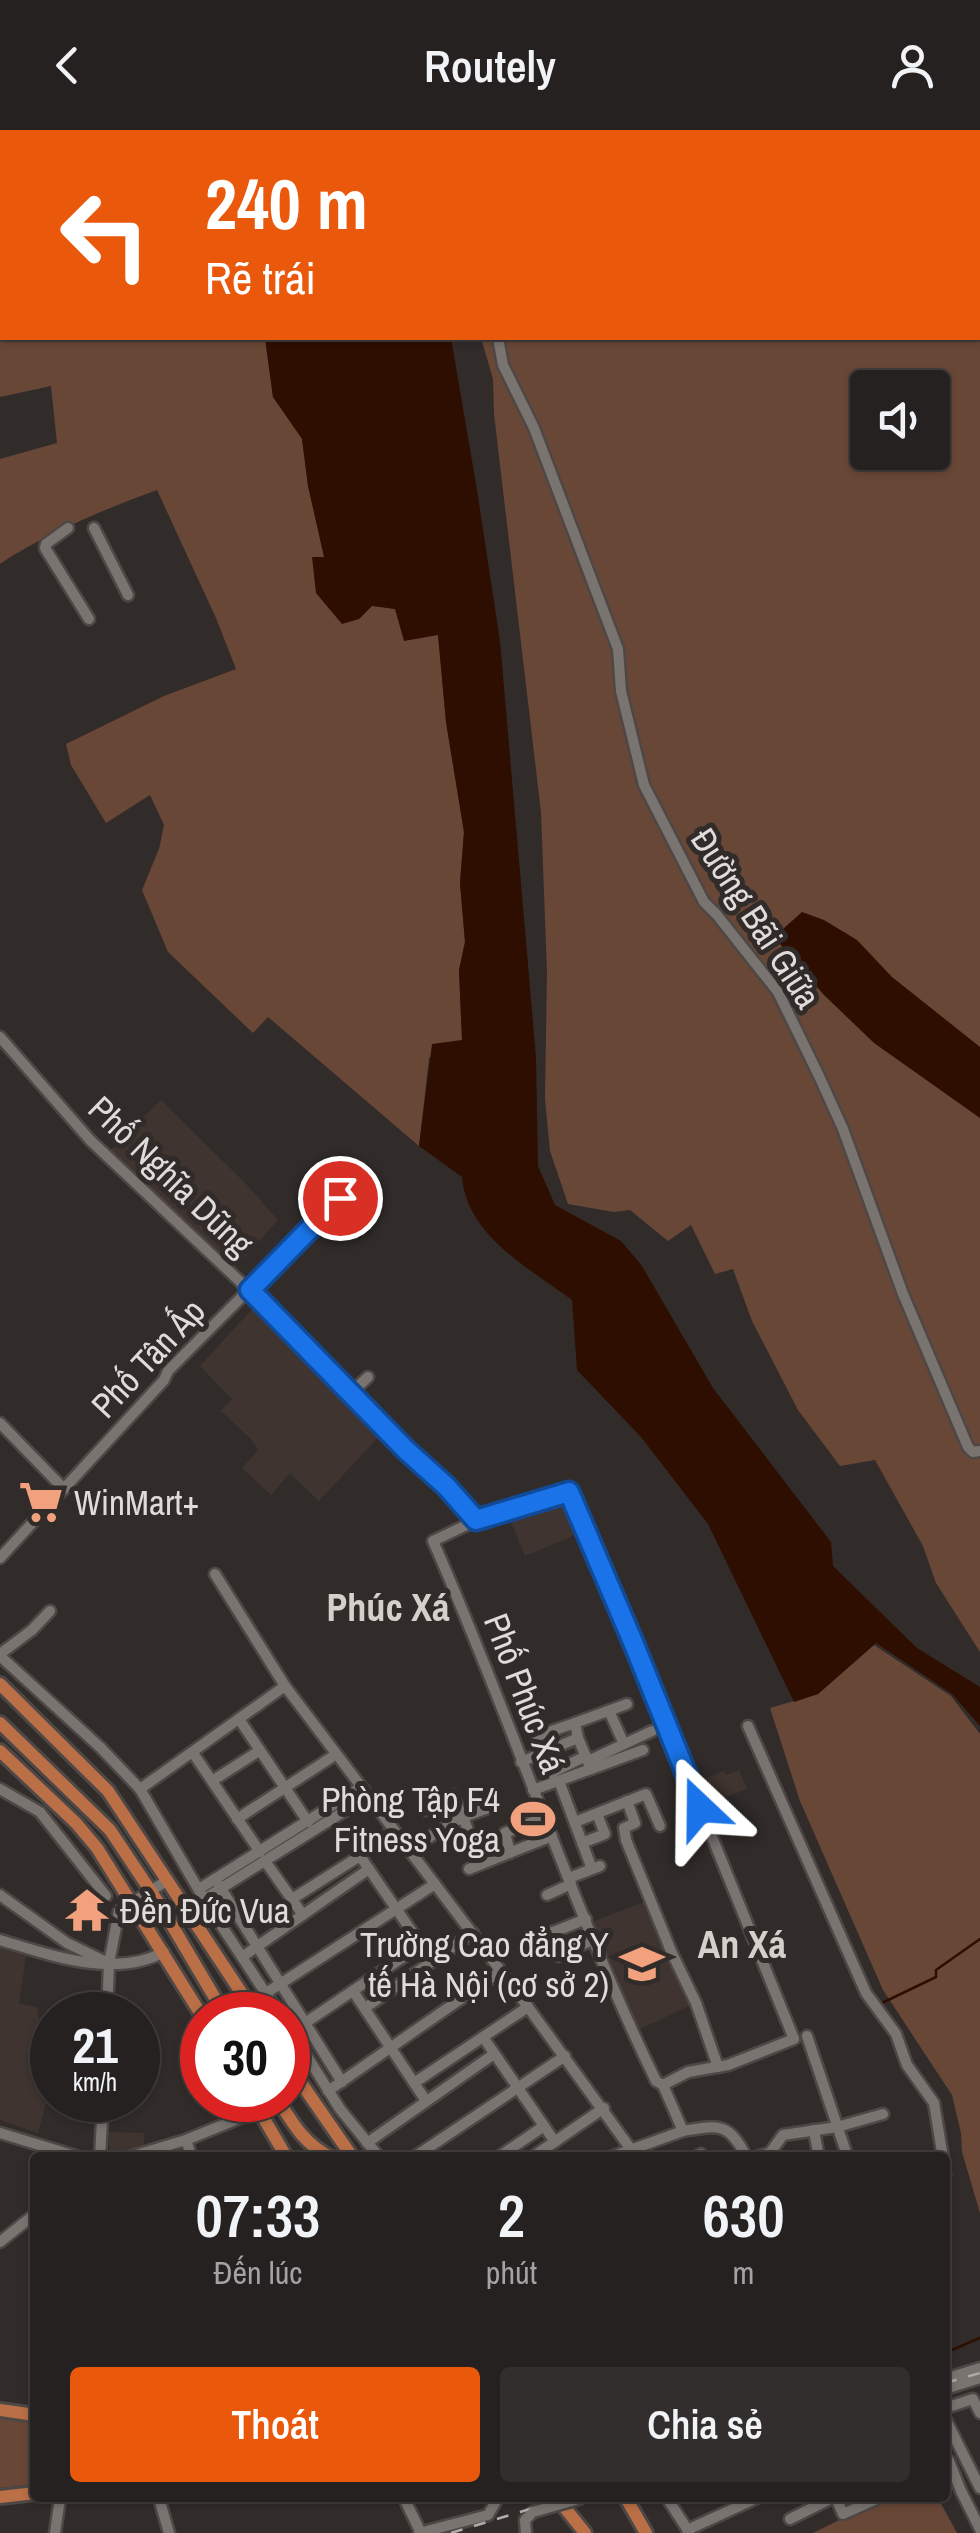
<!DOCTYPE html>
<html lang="vi">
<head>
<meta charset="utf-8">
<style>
	body { margin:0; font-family:"Archivo Narrow",sans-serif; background:#312e2d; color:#f1f3f6; height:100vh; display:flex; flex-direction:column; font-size:38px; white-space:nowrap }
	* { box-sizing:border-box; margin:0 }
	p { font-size:32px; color:#a3a3a5 }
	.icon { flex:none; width:55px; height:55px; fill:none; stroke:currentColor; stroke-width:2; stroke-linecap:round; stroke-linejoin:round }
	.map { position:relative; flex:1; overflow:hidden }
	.drawer { position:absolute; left:30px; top:2022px; width:920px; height:350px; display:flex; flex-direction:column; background:#252120; border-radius:10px; box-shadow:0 2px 8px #0004,0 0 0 2px #423e3e }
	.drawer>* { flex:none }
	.guide { position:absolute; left:0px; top:0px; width:980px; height:210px; box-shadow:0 2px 8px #0004,0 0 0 2px #423e3e; background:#ea580c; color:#fff; overflow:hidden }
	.buttons { position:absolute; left:850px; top:240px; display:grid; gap:20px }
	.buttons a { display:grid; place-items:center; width:100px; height:100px; border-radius:10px; background:#252120; box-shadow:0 2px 8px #0004,0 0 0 2px #423e3e; font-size:50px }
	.speed { position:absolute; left:30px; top:1862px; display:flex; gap:20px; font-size:50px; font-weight:700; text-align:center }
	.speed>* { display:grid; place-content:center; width:130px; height:130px; border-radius:50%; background:#252120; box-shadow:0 2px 8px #0004,0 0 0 2px #423e3e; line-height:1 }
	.speed small { font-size:25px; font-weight:400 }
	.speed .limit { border:15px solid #d22; background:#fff; color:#111 }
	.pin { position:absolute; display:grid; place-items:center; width:85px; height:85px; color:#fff; margin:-42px; border:5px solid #fff; border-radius:50%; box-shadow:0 2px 10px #0007 }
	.me { position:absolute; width:110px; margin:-55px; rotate:337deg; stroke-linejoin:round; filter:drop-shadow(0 0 8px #0008) }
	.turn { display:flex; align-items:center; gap:35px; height:210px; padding:0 40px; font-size:45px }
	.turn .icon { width:130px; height:130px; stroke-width:2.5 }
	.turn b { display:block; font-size:70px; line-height:85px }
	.eta { display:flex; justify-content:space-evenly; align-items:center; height:170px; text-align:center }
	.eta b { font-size:60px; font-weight:600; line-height:70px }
	.cta { display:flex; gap:20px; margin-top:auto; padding:20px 40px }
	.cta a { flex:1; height:115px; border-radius:10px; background:#ea580c; color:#fff; font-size:40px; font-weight:600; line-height:115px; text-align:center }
	.cta a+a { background:#312e2d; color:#f1f3f6 }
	header { display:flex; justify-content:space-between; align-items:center; height:130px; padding:0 40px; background:#252120; font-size:45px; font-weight:600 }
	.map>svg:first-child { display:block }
</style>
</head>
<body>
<header><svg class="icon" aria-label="back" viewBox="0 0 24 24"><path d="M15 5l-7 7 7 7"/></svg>Routely<svg class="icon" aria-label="person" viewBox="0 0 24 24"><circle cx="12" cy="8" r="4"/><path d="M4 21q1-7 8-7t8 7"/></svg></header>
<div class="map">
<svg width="980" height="2403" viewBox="0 0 980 2403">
	<rect width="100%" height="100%" fill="#312c2a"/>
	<!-- built -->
	<g fill="#3f342f">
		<polygon points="161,970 245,1053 278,1090 237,1136 197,1103 111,1020"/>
		<polygon points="253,1178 384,1301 319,1371 290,1343 271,1365 242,1338 258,1320 252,1310 221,1281 232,1269 200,1236"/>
		<polygon points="564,1365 580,1403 525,1426 507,1382"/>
		<polygon points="739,1640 747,1659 707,1674 703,1662 695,1664 691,1654 724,1641 726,1645"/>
		<polygon points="649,1770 691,1875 638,1900 592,1792"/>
		<polygon points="0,1818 26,1826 19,1874 37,1877 44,1920 39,1946 52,1950 38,2003 0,1990"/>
		<polygon points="109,2002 144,2003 144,2016 115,2025 109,2020"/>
	</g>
	<!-- green -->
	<g fill="#694737" fill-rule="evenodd">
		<path d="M 0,0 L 193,0 L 195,2 L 2,2 L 2,208 L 265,208 L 273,267 L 302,308 L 308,356 L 325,428 L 313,427 L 359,489 L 372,475 L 395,479 L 438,504 L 446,592 L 464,702 L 460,753 L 465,812 L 459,840 L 462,910 L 429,928 L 419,1016 L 268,887 L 253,903 L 168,822 L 142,760 L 159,719 L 164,695 L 150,665 L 106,693 L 71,635 L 66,614 L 164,566 L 236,539 L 216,488 L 157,360 C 109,377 41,406 0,434 L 0,329 L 57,313 L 51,256 L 0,267 Z"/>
		<path d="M 392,0 L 980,0 L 980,1522 L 936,1453 L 923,1416 L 875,1330 L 840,1336 L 798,1280 L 752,1191 L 733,1139 L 715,1144 L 691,1095 L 668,1111 L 630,1080 L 614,1082 L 568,1074 L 550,1021 L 545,969 L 547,842 L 541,682 L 494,284 L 493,249 L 481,208 L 978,208 L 978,2 L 393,2 ZM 868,258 L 932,258 L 932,322 L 868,322 Z"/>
		<polygon points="874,1515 951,1566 980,1604 980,2083 962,2022 961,2003 952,1965 883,1860 800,1671 770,1578 818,1564"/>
		<polygon points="0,2286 35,2291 35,2354 0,2358"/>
		<polygon points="884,2368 938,2368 957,2403 813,2403"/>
	</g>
	<!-- water -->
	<g fill="#2e0e01">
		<path d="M 265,208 L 451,208 L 477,360 L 500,511 L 536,927 L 538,1036 L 555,1075 L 621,1111 L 642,1136 L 713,1258 L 831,1412 L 833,1436 L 917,1518 L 980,1557 L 980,1596 L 952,1564 L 876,1513 L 818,1564 L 794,1572 L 708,1394 L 641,1307 L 577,1240 L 572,1170 C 529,1138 467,1106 462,1047 L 419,1016 L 432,914 L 462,910 L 459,840 L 465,812 L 460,753 L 464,702 L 446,592 L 438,505 L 404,511 L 395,479 L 372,476 L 359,489 L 342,494 L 316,463 L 312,427 L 324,427 L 308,356 L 302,309 L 273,267 Z"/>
		<polygon points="802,782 824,790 857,810 892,847 980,917 980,988 874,913 824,865 774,807"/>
	</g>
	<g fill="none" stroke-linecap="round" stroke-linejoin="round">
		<!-- stream -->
		<g stroke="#2e0e01" stroke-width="2.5">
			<polyline points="882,1873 936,1847 936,1840 980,1809"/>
			<polyline points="945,2223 980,2208"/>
		</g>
		<!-- minor casing -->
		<g stroke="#4d4846" stroke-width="15">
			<g id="minor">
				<polyline points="394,0 395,2"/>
				<polyline points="498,208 503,235 534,298 618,519 621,561 644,655 704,772 717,785 778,862 819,946 843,999 903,1164 968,1317 973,1322 980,1321"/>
				<polyline points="68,398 46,414 45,418 89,489"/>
				<polyline points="94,398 128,465"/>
				<polyline points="0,907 90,1010 249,1160 407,1320 446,1357 475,1391"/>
				<polyline points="351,1263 368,1247"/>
				<polyline points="0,1293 64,1359"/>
				<polyline points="0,1428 164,1250 168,1241 340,1068"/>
				<polyline points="215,1444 285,1556 528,1877 630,2018"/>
				<polyline points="0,1524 32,1500 50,1481"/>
				<polyline points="0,1526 101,1618 140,1659 204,1769 280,1885"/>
				<polyline points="609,1581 624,1614"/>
				<polyline points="239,1589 308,1692"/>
				<polyline points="575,1593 627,1574"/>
				<polyline points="748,1596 866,1863 896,1904 907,1935 934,1973 943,2028"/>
				<polyline points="193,1623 260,1722"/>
				<polyline points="588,1631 652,1601"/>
				<polyline points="521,1632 578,1608"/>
				<polyline points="591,1639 643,1620"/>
				<polyline points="551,1643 586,1626"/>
				<polyline points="212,1651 259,1621"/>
				<polyline points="559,1651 592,1739"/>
				<polyline points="0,1659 40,1682 106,1766"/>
				<polyline points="140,1659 285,1556"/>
				<polyline points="533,1660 591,1639 578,1608 575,1593 537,1606"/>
				<polyline points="627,1671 635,1693 624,1698 626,1710 671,1821 696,1873 718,1937"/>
				<polyline points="425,1680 452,1665 463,1687 481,1734"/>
				<polyline points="237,1689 335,1625"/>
				<polyline points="575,1692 646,1664 660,1696"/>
				<polyline points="582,1713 605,1704 597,1684"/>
				<polyline points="408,1720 463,1687 488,1678"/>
				<polyline points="510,1723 505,1703 545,1687"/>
				<polyline points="360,1726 432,1831"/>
				<polyline points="265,1731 303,1785"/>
				<polyline points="469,1739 552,1706"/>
				<polyline points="569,1748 600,1736"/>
				<polyline points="215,1749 342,1952"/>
				<polyline points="199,1759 360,1658"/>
				<polyline points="0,1765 67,1813 104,1831"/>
				<polyline points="547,1765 571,1754"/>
				<polyline points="204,1769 367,1667"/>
				<polyline points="292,1769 360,1726 393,1700"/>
				<polyline points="540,1805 556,1801 586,1789"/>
				<path d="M 0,1810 C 50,1825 114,1849 164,1822"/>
				<polyline points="558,1826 594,1809"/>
				<polyline points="242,1827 369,1739"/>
				<polyline points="353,1861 426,1971"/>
				<polyline points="266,1863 435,1754"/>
				<polyline points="365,1878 473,1803"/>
				<polyline points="107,1885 109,1833 119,1781 168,1750"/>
				<polyline points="302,1895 421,1815"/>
				<polyline points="288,1896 340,1979 380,2028"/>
				<polyline points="807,1906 848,2028"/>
				<polyline points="483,1907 555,2012"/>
				<polyline points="414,1953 528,1877"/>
				<polyline points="328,1961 501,1841"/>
				<polyline points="814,2000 819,2028"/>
				<path d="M 683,2001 C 719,1995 729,1992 747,2028"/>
				<polyline points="0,2003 82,2028"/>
				<polyline points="186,2010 192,2028"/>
				<polyline points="367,2013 494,1924"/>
				<polyline points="100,2028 103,1970"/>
				<polyline points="126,2028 186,2010 260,1980"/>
				<polyline points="413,2028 565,1926"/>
				<polyline points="497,2028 544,1996"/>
				<polyline points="531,2028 604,1978"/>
				<path d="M 608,2028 L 683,2001 L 663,1955 L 656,1951 C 571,1776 512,1589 433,1411 L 475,1391 L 569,1362 L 633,1512 L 794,1909 L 728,1935 L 688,1942 L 663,1955"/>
				<polyline points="694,2028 701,2024 703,2028"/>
				<polyline points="752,2028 770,2023 783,2005 837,1997 883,1984"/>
				<polyline points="945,2043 945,2045"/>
				<polyline points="0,2112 35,2084"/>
				<polyline points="945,2249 980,2238"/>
				<polyline points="945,2259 980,2248"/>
				<polyline points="945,2278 973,2269 980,2283"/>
				<polyline points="945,2288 980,2358"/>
				<polyline points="945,2332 949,2331 961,2361 980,2399"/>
				<polyline points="159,2368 169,2403"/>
				<polyline points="404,2368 421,2403"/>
				<polyline points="667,2368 689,2402"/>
				<polyline points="836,2368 843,2384 879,2368"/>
				<polyline points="790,2389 832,2368"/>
				<polyline points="687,2400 757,2368"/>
				<polyline points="55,2403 60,2368"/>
				<polyline points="419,2403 488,2385 498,2368"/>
				<polyline points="526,2403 525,2390 533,2382"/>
			</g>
		</g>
		<!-- major casing -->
		<g stroke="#4d4846" stroke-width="18">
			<g id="major">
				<polyline points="0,1554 108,1661 256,1885"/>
				<polyline points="0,1593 110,1700 160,1775 225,1885"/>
				<polyline points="0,1621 76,1693 97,1718 202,1886"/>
				<polyline points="288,1934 353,2028"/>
				<polyline points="253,1970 287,2028"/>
				<path d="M 278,1970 C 293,1994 305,2015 332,2028"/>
				<polyline points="0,2280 35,2285"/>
				<polyline points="0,2367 35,2363"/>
				<polyline points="557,2368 585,2403"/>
				<polyline points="626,2368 646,2403"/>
			</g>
		</g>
		<!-- minor -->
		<use href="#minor" stroke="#7a7471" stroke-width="10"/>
		<!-- major -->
		<use href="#major" stroke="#ba6f46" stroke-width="12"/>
		<!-- rail -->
		<g stroke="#b0acab" stroke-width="2.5" stroke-dasharray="12 12" stroke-linecap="butt">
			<polyline points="945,2253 980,2243"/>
			<polyline points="451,2403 566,2368"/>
		</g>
		<!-- minor-bridge casing -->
		<g stroke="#4d4846" stroke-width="15" stroke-linecap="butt">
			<polyline id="minor-bridge" points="533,2382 582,2368"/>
		</g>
		<!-- minor-bridge -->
		<use href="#minor-bridge" stroke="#7a7471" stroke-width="10"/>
	</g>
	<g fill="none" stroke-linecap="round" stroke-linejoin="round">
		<!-- route casing -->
		<g stroke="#114b97" stroke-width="25">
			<polyline id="route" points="340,1068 250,1160 406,1320 446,1356 476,1390 569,1362 633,1512 700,1678"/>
		</g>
		<!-- route -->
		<use href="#route" stroke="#1a73e8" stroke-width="18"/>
	</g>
	<!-- icons -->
	<defs>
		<g id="supermarket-bare" transform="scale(3.45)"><path d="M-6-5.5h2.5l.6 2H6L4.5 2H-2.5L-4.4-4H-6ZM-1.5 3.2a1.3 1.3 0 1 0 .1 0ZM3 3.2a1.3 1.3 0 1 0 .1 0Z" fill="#f1a17d" stroke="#312c2a" stroke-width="2.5" paint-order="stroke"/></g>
		<g id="stadium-bare" transform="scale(3.45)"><path d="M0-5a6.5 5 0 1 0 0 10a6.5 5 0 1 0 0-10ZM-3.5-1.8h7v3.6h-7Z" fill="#f1a17d" stroke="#312c2a" stroke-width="2.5" paint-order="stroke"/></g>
		<g id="temple-bare" transform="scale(3.45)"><path d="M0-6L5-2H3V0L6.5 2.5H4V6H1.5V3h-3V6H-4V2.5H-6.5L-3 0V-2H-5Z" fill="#f1a17d" stroke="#312c2a" stroke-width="2.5" paint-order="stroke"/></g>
		<g id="university-bare" transform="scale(3.45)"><path d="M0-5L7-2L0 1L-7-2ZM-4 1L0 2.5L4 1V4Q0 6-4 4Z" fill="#f1a17d" stroke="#312c2a" stroke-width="2.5" paint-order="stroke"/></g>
	</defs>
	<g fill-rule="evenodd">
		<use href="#supermarket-bare" x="41" y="1372"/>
		<use href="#stadium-bare" x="533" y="1689"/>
		<use href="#temple-bare" x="87" y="1780"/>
		<use href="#university-bare" x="642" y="1834"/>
	</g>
	<g text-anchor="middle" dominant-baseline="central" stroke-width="10" stroke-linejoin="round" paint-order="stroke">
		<!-- street labels -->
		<g font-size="35" fill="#e0dcdb" stroke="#312c2a">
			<text transform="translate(756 788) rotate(57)">Đường Bãi Giữa</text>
			<text transform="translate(171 1046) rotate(44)">Phố Nghĩa Dũng</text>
			<text transform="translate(148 1228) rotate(-47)">Phố Tân Ấp</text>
			<text transform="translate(525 1563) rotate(69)">Phố Phúc Xá</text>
		</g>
		<!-- poi labels -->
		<g font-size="35" fill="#e0dcdb" stroke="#312c2a" text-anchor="start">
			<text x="74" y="1372">WinMart+</text>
			<text x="500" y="1669" text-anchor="end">Phòng Tập F4<tspan x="500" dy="40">Fitness Yoga</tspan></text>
			<text x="120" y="1780">Đền Đức Vua</text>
			<text x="609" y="1814" text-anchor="end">Trường Cao đẳng Y<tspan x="609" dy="40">tế Hà Nội (cơ sở 2)</tspan></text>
		</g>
		<!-- neighbourhood labels -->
		<g font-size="38" font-weight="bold" fill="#d6cfcc" stroke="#312c2a">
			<text x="388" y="1477">Phúc Xá</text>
			<text x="742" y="1814">An Xá</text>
		</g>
	</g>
</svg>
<div class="buttons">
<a><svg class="icon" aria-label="sound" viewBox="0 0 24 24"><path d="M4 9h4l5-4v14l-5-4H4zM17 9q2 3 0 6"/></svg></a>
</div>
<div class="speed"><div>21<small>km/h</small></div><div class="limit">30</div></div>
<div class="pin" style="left:340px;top:1068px;background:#d93025"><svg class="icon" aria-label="arrive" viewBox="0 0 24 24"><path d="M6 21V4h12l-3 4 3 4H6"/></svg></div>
<svg class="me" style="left:700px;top:1678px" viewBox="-20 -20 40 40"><path d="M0-17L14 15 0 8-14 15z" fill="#1a73e8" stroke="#fff" stroke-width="4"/></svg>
<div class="guide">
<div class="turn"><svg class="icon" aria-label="left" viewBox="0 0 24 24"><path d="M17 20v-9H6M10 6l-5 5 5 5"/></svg><div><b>240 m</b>Rẽ trái</div></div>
</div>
<section class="drawer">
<div class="eta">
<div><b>07:33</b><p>Đến lúc</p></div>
<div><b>2</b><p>phút</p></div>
<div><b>630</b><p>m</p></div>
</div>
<div class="cta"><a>Thoát</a><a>Chia sẻ</a></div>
</section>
</div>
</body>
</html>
